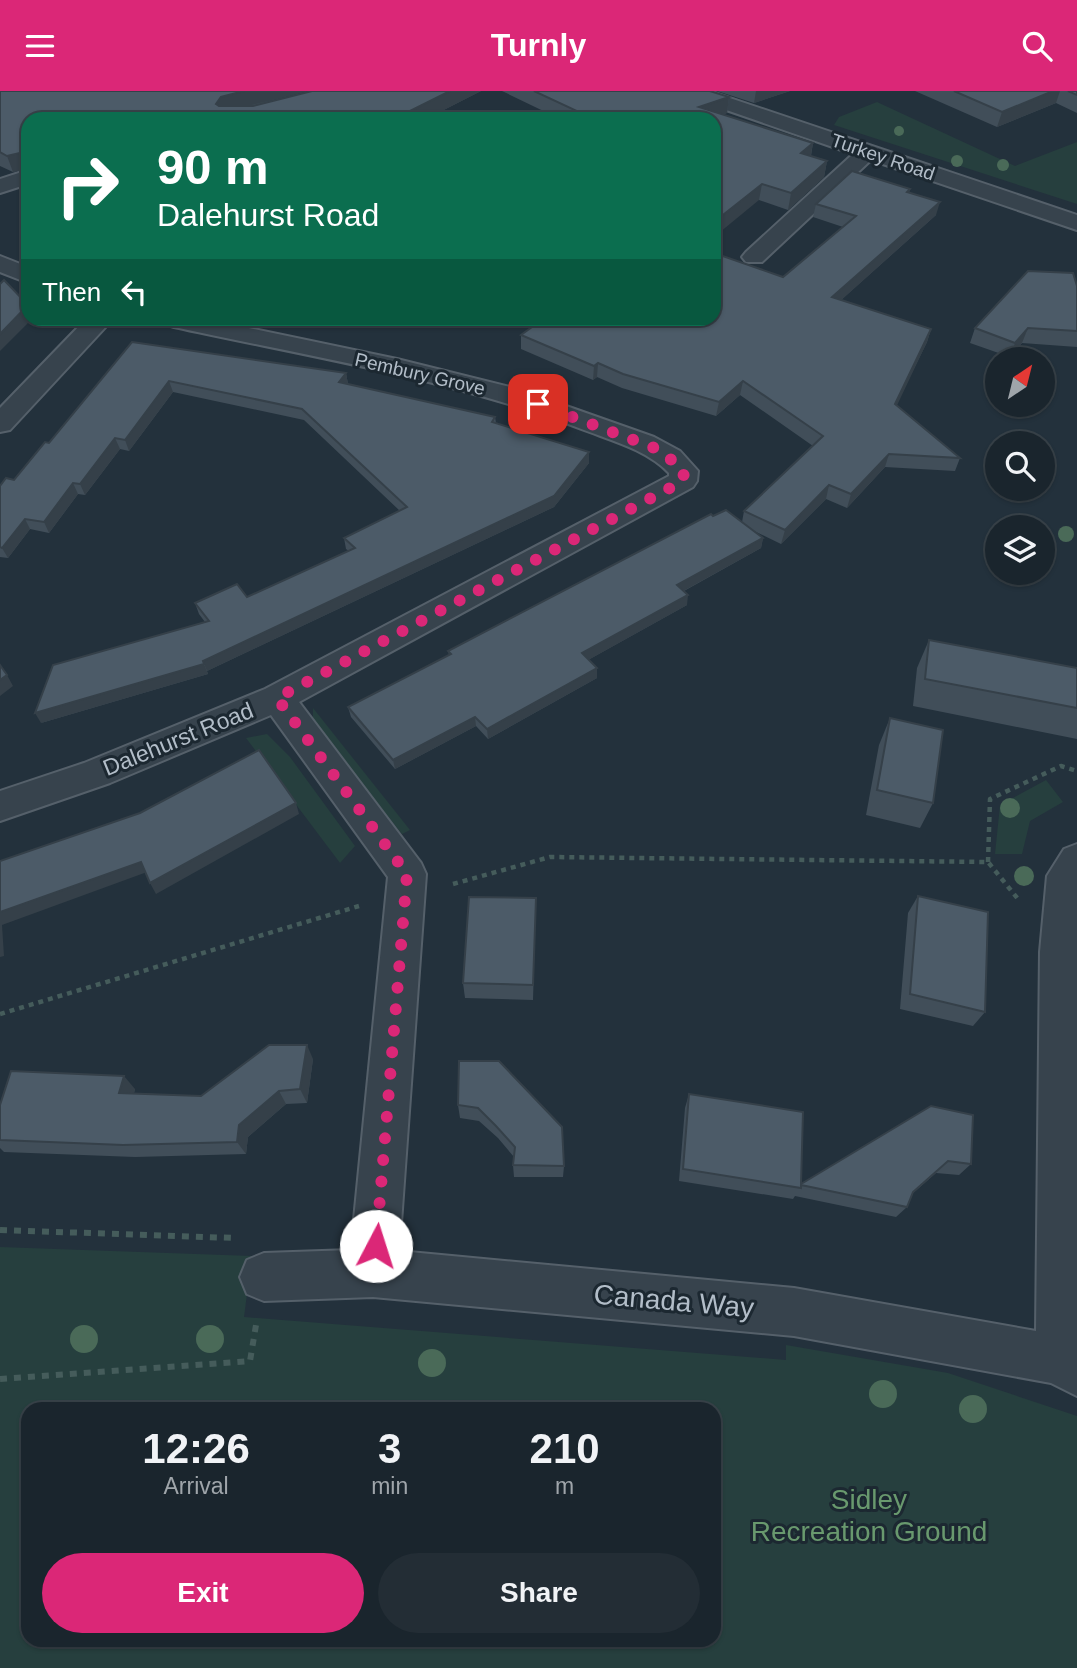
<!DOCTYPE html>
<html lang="en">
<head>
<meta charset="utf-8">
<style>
	body { margin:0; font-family:Arial,sans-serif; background:#232d35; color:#f1f3f6; height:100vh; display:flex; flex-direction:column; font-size:26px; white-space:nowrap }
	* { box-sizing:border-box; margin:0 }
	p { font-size:23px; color:#9fa5aa }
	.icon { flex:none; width:38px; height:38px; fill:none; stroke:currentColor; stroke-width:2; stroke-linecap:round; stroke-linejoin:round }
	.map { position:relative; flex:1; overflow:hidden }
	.panel { position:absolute; left:21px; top:1311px; width:700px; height:245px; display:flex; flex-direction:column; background:#1a252d; border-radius:21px; box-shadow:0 2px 5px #0004,0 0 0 2px #384249 }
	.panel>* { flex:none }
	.banner { position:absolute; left:21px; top:21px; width:700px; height:214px; border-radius:21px; box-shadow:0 2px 5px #0004,0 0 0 2px #384249; background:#0b6e4f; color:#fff; overflow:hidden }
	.needle { width:46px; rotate:35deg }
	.controls { position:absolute; left:985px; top:256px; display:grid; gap:14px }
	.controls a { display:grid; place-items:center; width:70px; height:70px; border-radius:50%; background:#1a252d; box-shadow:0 2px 5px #0004,0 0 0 2px #384249; font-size:35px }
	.pin { position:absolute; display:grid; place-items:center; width:60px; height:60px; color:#fff; margin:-30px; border-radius:14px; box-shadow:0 4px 10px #0006 }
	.me { position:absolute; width:77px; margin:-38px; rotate:5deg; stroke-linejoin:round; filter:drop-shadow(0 0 5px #0008) }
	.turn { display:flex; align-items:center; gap:24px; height:147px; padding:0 21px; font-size:32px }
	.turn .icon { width:91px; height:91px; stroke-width:2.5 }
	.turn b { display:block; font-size:49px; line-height:60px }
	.then { display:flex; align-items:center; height:66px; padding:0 21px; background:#0003; gap:14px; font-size:26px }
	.eta { display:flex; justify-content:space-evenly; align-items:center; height:119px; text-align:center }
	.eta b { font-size:42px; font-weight:600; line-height:49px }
	.cta { display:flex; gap:14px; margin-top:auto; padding:14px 21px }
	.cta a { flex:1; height:80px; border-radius:42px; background:#db2777; color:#fff; font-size:28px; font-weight:600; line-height:80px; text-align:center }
	.cta a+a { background:#232d35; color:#f1f3f6 }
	header { display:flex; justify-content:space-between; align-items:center; height:91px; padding:0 21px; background:#db2777; color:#fff; font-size:32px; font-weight:600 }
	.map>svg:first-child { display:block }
</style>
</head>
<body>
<header><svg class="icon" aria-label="menu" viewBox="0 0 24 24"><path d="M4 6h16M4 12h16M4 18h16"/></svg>Turnly<svg class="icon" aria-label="search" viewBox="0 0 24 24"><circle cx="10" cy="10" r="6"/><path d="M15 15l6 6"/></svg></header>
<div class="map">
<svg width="1077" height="1577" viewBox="0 0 1077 1577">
	<rect width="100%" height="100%" fill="#23313c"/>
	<!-- green -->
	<g fill="#263f3e" fill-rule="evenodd">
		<polygon points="877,11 1015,75 1077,51 1077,113 834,34 839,26"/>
		<polygon points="313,617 410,739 402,743 313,633"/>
		<polygon points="267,643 290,666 355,755 340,772 246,647"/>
		<polygon points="1046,689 1063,711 1030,730 1022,763 995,763 1000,714"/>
		<path d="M 0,1156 L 252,1165 L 244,1226 L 786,1269 L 786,1254 L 948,1282 L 1077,1325 L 1077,1577 L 0,1577 ZM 28,1318 L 714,1318 L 714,1549 L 28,1549 Z"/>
	</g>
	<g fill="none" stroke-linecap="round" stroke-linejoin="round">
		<!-- minor casing -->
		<g stroke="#55606a" stroke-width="4">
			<g id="minor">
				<polygon points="680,0 709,0 1077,124 1077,139 871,69 762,171 746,171 742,166 746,161 853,63 683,4"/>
				<polygon points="28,79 28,93 0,102 0,88"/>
				<polygon points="0,165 28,176 28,192 0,181"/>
				<polygon points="86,228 113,228 10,339 0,341 0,317"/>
				<path d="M 161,228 L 206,228 L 397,268 L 518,298 L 654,346 L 680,360 L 698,380 L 697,390 L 693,396 L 299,611 L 421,772 L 426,783 L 399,1160 L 794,1197 L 1036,1240 L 1040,861 L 1047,785 L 1064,758 L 1077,753 L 1077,1305 L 1051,1292 L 794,1245 L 373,1206 L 264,1210 L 247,1203 L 240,1186 L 247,1169 L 264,1162 L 351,1159 L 388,786 L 271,624 L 110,692 L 0,730 L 0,700 L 84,672 L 265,598 L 669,385 L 669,382 C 647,359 613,350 584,339 C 452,288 311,266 174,236 L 165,233 Z"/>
			</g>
		</g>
		<!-- path-far1 -->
		<g stroke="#455c5b" stroke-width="4.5" stroke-dasharray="5 5" stroke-linecap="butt">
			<polyline points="988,771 990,708 1061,675 1077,680"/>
			<polyline points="453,793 550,766 988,771 1018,808"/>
			<polyline points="0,923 359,815"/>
		</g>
		<!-- path -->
		<g stroke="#455c5b" stroke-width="6" stroke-dasharray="7 7" stroke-linecap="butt">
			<polyline points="0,1139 235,1147"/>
			<polyline points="0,1288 250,1270 256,1234"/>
		</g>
		<!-- minor -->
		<use href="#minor" fill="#37434d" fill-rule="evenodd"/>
	</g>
	<!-- trees -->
	<g fill="#4a6a58">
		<circle cx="899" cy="40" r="5"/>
		<circle cx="957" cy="70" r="6"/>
		<circle cx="1003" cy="74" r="6"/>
		<circle cx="1066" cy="443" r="8"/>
		<circle cx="1010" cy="717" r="10"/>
		<circle cx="1024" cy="785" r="10"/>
		<circle cx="84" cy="1248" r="14"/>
		<circle cx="210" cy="1248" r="14"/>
		<circle cx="432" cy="1272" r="14"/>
		<circle cx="883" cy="1303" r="14"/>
		<circle cx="973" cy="1318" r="14"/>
	</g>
	<!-- wall -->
	<g fill="#414e59">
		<polygon points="0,0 308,0 249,15 312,0 481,0 426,28 28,28 28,82 26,78 13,81 0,75"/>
		<polygon points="502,0 710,0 729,6 727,22 722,24 813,52 811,65 827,70 824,86 788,119 759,109 714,28 560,28"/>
		<polygon points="717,0 790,0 754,12"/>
		<polygon points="915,0 1077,0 1077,22 1056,12 997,36"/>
		<polygon points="910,98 909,102 936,124 841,209 931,238 927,251 896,314 960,367 955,380 885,376 847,417 826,408 781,453 754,440 763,447 761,457 684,500 687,514 588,569 597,577 597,587 488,648 476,635 395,678 351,626 348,616 449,564 448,560 713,425 742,431 744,420 813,355 740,304 716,325 622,297 597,286 593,289 521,258 521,244 783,186 843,136 813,126 816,113"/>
		<polygon points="1077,195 1077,256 1022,252 1010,266 970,252 975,237"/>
		<polygon points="132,251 346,282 348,293 495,326 496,332 589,372 554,416 207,580 208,583 41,632 205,531 199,523 195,512 247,506 349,460 346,458 344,447 400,420 304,329 173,301 129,360 120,358 85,404 78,403 49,442 30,438 8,467 0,466 0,395 14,389 49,352"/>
		<polygon points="929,549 1077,577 1077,648 913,615 917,577"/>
		<polygon points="890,627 933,712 920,737 866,724 879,654"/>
		<polygon points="918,805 985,921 973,935 900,918 908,822"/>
		<polygon points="536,807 533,909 465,907 463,892"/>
		<polygon points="313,968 307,1012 286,1013 248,1046 246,1063 135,1066 4,1061 0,1057 0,1014 135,998 134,1002 201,1005"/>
		<polygon points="459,970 564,1075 563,1086 514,1086 513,1074 514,1066 498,1047 479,1030 460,1027 458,1014"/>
		<polygon points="689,1003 801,1093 931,1015 971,1073 959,1084 936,1082 912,1103 907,1116 896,1126 795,1105 793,1108 679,1090 685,1017"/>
	</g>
	<!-- shaded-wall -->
	<g fill="#354049">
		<polygon points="244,0 308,0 224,21 216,13 221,6"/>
		<polygon points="450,0 481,0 426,28 394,28"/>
		<polygon points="756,0 790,0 754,12"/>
		<polygon points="1053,0 1060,0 1056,12 997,36 1002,21"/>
		<polygon points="729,6 727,22 709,28 699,16"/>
		<polygon points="813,52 810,68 801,62"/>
		<polygon points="24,61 25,73 26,78 13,81 7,65"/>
		<polygon points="827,70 824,86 788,119 791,102"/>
		<polygon points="762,93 759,109 714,146 714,131"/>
		<polygon points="940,111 936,124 829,220 832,206"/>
		<polygon points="28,214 28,228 32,228 0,260 0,243"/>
		<polygon points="1028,237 1022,252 1010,266 1015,252"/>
		<polygon points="931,238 927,251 891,327 895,313"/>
		<polygon points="598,272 597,286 593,289 594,275"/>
		<polygon points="346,282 348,293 339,291"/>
		<polygon points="169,290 173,301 129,360 125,349"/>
		<polygon points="743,290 740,304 716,325 719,311"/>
		<polygon points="115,347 120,358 85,404 80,393"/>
		<polygon points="589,361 589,372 554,416 207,580 203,570"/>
		<polygon points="889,363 885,376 847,417 851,403"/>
		<polygon points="73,392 78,403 49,442 44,431"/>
		<polygon points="829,394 826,408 781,453 785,439"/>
		<polygon points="25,428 30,438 8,467 2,457"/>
		<polygon points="763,447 761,457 676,504 677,494"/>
		<polygon points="688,504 687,514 581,573 582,562"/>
		<polygon points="204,573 208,583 41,632 35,622"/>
		<polygon points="597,577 597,587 488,648 487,638"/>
		<polygon points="7,584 13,595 0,605 0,589"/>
		<polygon points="475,626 476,635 395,678 393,669"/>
		<polygon points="296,712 299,723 156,803 150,792"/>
		<polygon points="141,771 147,781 2,834 4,865 0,866 0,821"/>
		<polygon points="307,954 313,968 307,1012 300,998"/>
		<polygon points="124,985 135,998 131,1015 119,1002"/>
		<polygon points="279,1000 286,1013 248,1046 246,1063 237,1051 239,1034"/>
	</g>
	<!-- building -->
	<g fill="#4c5b68" stroke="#354049" stroke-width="2">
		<polygon points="0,0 244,0 221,6 216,13 219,15 253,15 312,0 450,0 394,28 28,28 28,75 25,73 24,61 7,65 0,61"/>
		<polygon points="534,0 710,0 729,6 699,16 813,52 801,62 827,70 791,102 762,93 714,131 714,28 564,28 577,20"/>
		<polygon points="954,0 1053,0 1002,21"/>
		<polygon points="1068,0 1077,0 1077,4"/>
		<polygon points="852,80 910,98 907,101 940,111 832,206 931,238 895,313 960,367 889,363 851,403 829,394 785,439 744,420 823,345 743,290 719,311 623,283 598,272 594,275 521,244 543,228 714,228 714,162 783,186 856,125 816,113"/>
		<polygon points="1028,180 1073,182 1077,195 1077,240 1028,237 1015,252 975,237"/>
		<polygon points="4,189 28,214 0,243 0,193"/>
		<polygon points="132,251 346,282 339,291 495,326 492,331 589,361 554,405 203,570 204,573 35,622 53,574 209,530 195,512 237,493 247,506 355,457 344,447 407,416 302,318 169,290 125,349 115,347 80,393 73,392 44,431 25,428 2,457 0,456 0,395 6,387 14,389 45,351 49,352"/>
		<polygon points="726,419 763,447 677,494 688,504 582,562 597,577 487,638 475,626 393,669 348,616 451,563 448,560 711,423 713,425"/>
		<polygon points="929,549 1077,577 1077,617 925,588"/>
		<polygon points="0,574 7,584 0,589"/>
		<polygon points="890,627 943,639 933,712 877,699"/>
		<polygon points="259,659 296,712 150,792 141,771 0,821 0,770 140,722"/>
		<polygon points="918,805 988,821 985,921 910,903"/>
		<polygon points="469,806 536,807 533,894 463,892"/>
		<polygon points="269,954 307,954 300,998 279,1000 239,1034 237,1051 123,1054 0,1049 0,1014 11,980 124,985 119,1002 201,1005"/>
		<polygon points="459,970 499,970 562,1036 564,1075 513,1074 515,1056 496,1035 478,1017 458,1014"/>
		<polygon points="689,1003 803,1021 801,1093 931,1015 973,1024 971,1073 948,1070 913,1101 907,1116 801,1094 801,1097 683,1078"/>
	</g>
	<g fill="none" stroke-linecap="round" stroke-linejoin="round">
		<!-- route -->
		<polyline stroke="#db2777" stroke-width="12" stroke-dasharray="0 21.6" points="376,1155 407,783 277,607 683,390 684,380 660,359 538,313"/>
	</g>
	<g text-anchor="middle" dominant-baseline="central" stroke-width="6" stroke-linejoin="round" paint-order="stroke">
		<!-- far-street labels -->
		<g font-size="19" fill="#b2bdc8" stroke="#1c2831">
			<text transform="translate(883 66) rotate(19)">Turkey Road</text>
			<text transform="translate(420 283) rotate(13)">Pembury Grove</text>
		</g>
		<!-- street labels -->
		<g font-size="23" fill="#b2bdc8" stroke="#1c2831">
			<text transform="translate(178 648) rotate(-22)">Dalehurst Road</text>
		</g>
		<!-- near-street labels -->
		<g font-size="28" fill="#b2bdc8" stroke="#1c2831">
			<text transform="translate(674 1210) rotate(5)">Canada Way</text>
		</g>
		<!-- near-park labels -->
		<g font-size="28" fill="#69996e" stroke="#1c2831">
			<text x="869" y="1408">Sidley<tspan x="869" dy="32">Recreation Ground</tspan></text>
		</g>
	</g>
</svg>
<div class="controls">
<a><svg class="needle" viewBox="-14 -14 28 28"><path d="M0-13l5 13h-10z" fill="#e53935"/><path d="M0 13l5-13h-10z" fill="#9fa5aa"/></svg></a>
<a><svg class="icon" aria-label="search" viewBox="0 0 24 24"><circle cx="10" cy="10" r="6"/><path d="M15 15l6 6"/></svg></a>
<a><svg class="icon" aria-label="layers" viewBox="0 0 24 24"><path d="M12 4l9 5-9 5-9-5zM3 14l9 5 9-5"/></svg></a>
</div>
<div class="pin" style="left:538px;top:313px;background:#d93025"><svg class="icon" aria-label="arrive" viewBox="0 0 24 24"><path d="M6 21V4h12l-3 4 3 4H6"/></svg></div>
<svg class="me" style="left:376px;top:1155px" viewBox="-20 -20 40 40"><circle r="19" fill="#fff"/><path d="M0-13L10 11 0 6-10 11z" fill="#db2777"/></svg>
<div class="banner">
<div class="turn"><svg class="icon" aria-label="right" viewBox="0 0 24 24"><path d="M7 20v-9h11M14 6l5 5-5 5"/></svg><div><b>90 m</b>Dalehurst Road</div></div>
<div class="then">Then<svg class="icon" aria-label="left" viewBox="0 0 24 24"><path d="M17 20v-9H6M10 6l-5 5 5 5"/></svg></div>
</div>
<section class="panel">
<div class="eta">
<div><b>12:26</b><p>Arrival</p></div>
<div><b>3</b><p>min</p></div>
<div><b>210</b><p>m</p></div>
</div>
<div class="cta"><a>Exit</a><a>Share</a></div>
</section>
</div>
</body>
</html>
